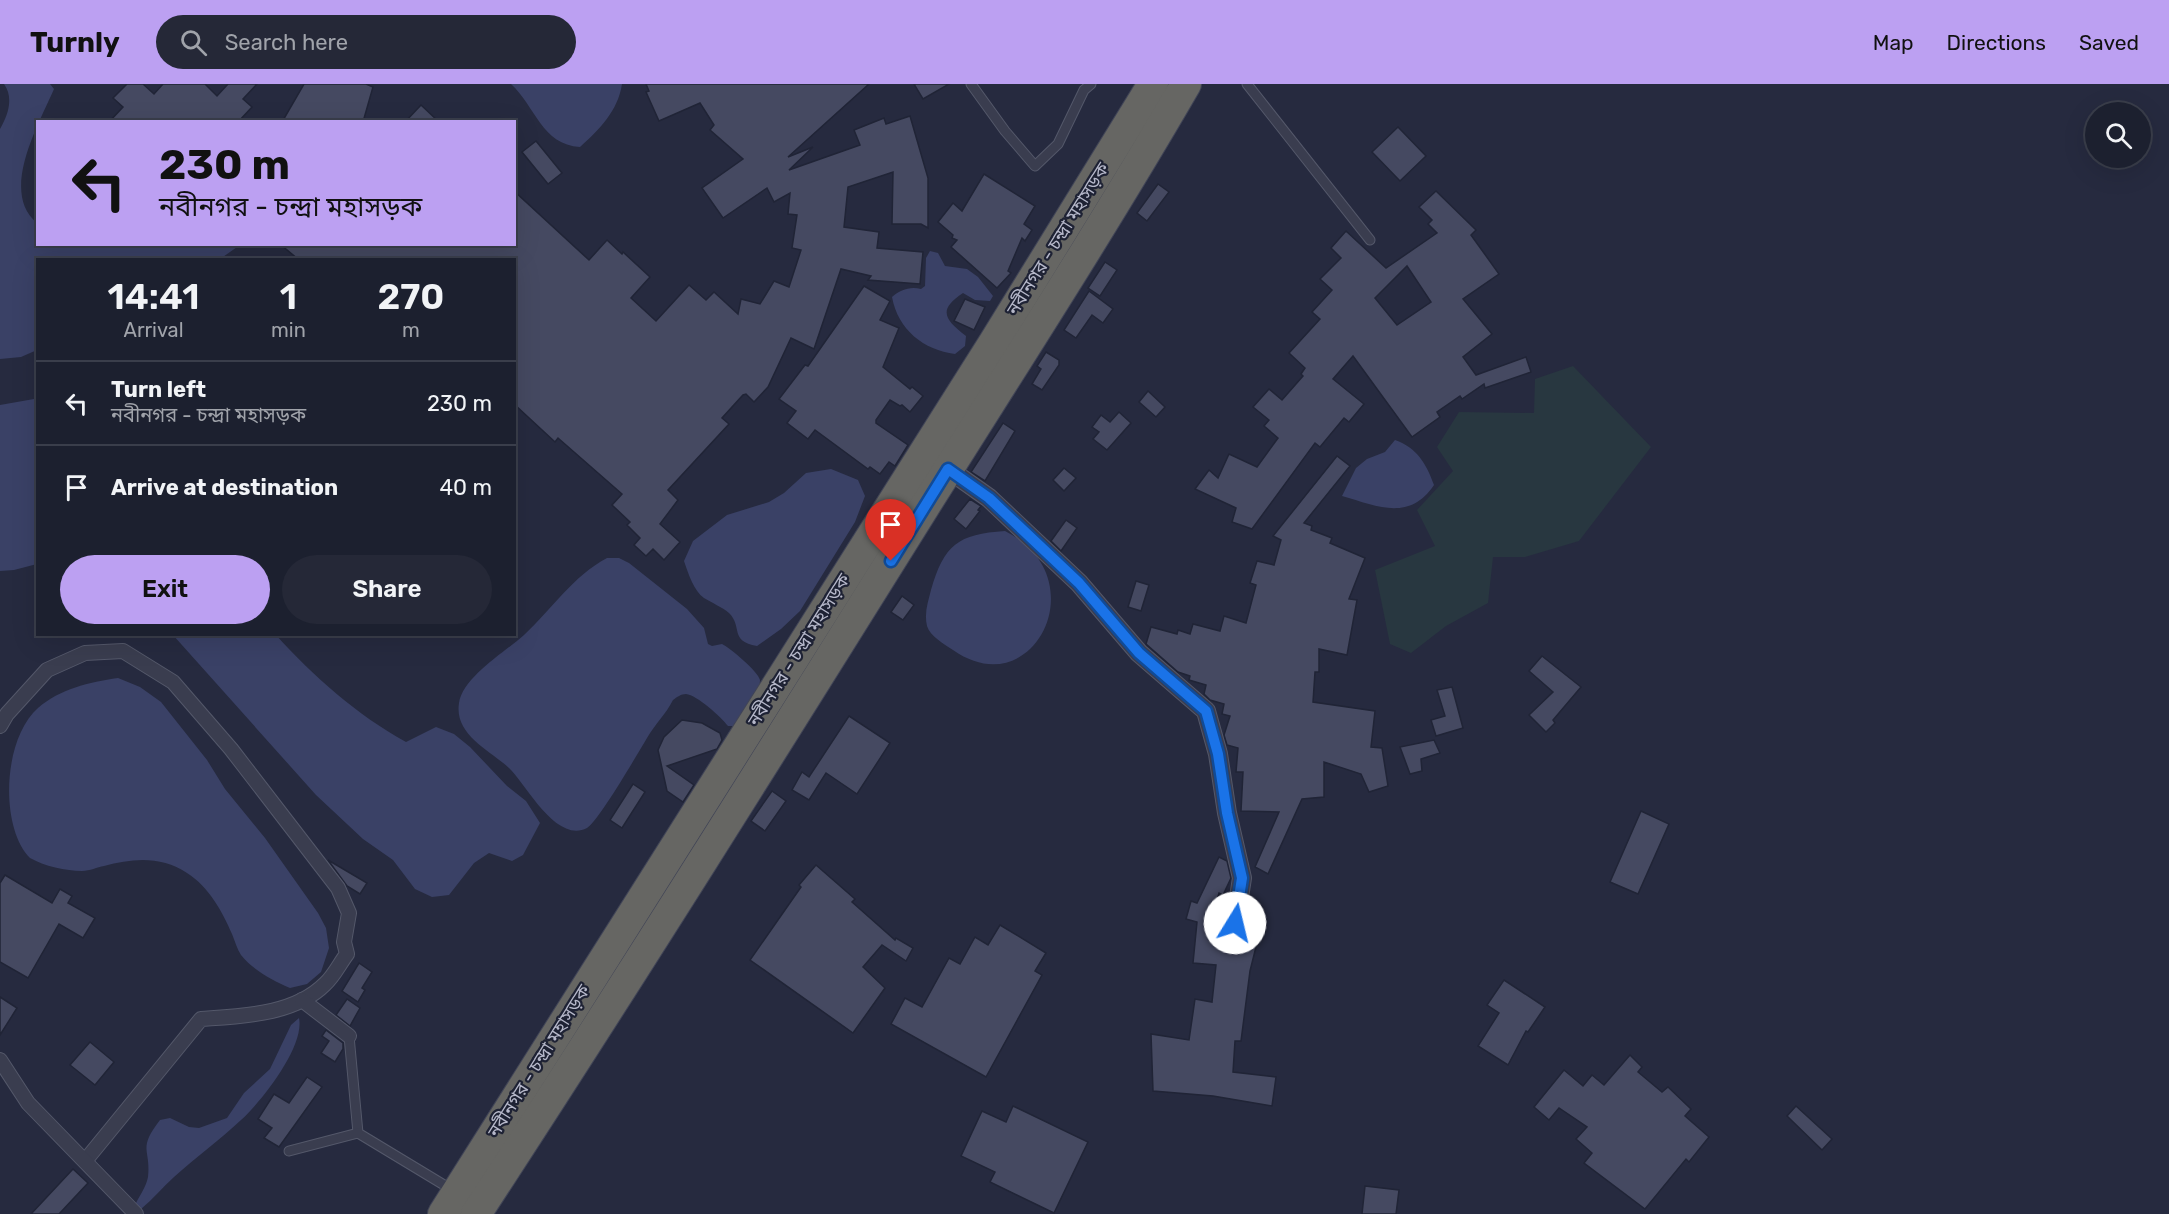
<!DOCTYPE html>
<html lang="en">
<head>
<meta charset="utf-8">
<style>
	body { margin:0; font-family:Rubik,"Noto Sans Bengali",sans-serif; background:#252837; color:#f1f3f6; height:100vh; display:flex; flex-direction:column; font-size:22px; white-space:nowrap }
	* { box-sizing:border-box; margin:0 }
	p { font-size:20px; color:#a0a3aa }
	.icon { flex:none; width:33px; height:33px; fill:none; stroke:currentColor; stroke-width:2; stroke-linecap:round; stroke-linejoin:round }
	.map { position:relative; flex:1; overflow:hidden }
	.drawer { position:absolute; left:36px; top:174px; width:480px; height:378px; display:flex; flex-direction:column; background:#1c202f; border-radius:0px; box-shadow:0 6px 24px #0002,0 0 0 2px #3a3e4b }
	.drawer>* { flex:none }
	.top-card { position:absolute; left:36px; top:36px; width:480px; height:126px; border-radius:0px; box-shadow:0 6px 24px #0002,0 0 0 2px #3a3e4b; background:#bca0f2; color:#111; overflow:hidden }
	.fabs { position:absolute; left:2085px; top:18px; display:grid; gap:12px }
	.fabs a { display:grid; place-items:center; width:66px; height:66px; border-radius:50%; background:#1c202f; box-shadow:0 6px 24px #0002,0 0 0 2px #3a3e4b; font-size:30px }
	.pin { position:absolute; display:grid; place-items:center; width:51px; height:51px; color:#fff; margin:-62px -26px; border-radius:50% 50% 50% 0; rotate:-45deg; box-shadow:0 0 6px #0007 }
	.pin .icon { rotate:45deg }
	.me { position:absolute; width:66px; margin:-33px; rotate:9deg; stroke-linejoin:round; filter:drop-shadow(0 0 4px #0008) }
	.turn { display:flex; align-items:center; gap:21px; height:126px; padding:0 24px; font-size:27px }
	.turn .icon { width:78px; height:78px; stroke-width:2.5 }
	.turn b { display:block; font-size:42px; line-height:51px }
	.eta { display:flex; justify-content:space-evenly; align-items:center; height:102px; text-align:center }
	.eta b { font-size:36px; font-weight:600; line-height:42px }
	.button { display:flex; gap:12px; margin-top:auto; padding:12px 24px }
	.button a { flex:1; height:69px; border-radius:36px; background:#bca0f2; color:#111; font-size:24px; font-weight:600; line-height:69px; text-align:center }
	.button a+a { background:#252837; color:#f1f3f6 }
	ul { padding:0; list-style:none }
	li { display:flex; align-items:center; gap:18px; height:84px; padding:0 24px; border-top:2px solid #3a3e4b }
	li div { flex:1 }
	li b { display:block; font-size:22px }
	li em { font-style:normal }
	header { display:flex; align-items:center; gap:36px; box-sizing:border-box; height:84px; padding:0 30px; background:#bca0f2; color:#111 }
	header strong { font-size:28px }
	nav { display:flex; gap:33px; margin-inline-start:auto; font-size:21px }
	.search { width:420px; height:54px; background:#252837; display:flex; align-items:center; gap:15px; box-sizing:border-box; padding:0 21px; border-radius:33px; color:#a0a3aa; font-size:22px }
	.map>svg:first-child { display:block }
</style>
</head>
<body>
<header>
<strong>Turnly</strong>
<div class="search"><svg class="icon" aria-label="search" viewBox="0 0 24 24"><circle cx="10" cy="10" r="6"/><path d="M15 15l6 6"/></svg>Search here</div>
<nav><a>Map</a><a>Directions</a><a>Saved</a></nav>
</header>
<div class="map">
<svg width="2169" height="1130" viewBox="0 0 2169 1130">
	<rect width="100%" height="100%" fill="#262a3f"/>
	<!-- green -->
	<polygon fill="#283740" points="1573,282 1651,363 1579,457 1525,473 1493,473 1488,519 1446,542 1411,569 1390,560 1375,486 1435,462 1417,426 1453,387 1437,363 1459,328 1534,329 1535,295"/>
	<!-- water -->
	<g fill="#3a4166">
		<path d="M 4,0 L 50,0 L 54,5 C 37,44 0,108 37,139 L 38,160 L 240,161 L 220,175 L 38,176 L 37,266 L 21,273 L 0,275 L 0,45 C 8,31 14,14 4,0 Z"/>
		<path d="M 511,0 L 622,0 C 618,27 599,46 580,63 C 542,61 535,22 511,0 Z"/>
		<path d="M 930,167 L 938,169 L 945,182 L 967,185 L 978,193 L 993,212 L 990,217 L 975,216 L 963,209 C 937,226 945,236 966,252 L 965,262 L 955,270 C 924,266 898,246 892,213 C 900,206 910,202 921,205 L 925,202 L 926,174 Z"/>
		<polygon points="34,315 38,317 37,480 14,486 0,487 0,321"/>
		<path d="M 1395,356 C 1417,364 1426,379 1434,401 C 1409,438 1377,422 1342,412 L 1356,384 L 1367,375 L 1385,368 Z"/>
		<path d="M 831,385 L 858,396 L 865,412 L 855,438 L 800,527 L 781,545 L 757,562 C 729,557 743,543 729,529 C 722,523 712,519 704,514 C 694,507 688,489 684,477 L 693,457 L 727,431 L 769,418 L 784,409 L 806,389 Z"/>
		<path d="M 1005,447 C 1098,493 1034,623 953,566 C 944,560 930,552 927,542 C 924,529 928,518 931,506 C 944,461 958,450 1005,447 Z"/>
		<path d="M 607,474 L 619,474 L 629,479 L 687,525 L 704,544 L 708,560 L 712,562 L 722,560 C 730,564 758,587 760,596 C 760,599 759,603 758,606 L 733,642 L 728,642 C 721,633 697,611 686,610 C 681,610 677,613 673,616 C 666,630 655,640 647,654 C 638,669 598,738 587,744 C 556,760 526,700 509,684 C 490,666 454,651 459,619 C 463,593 505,568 524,551 C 552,525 573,492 607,474 Z"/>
		<path d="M 173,551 L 276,551 C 313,592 357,631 406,658 L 436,643 L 454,650 L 470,663 L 507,702 L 526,717 L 540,739 L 523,771 L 512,777 L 489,769 L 474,779 L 449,811 L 432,813 L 415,805 L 393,776 L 363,755 L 316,711 Z"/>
		<path d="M 118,594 L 140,603 L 161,618 L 207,676 L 225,705 L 265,754 L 318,829 L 326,844 L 329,864 L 321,888 L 307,900 L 290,904 C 272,896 254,887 241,871 C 237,865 235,857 232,850 C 222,827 209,803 187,789 C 162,772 133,774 104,782 C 97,783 90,787 82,787 C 66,787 44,782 30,774 C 0,744 2,656 38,624 C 60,605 89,598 118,594 Z"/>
		<path d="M 299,934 C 305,962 262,1017 241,1036 C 220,1056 196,1073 174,1093 C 163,1103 153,1115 141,1125 L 136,1119 C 140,1111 146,1103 148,1093 C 151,1064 137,1066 160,1036 L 170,1034 L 189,1043 L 199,1044 L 227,1034 L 244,1009 L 270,985 L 291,941 Z"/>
	</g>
	<!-- building -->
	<g fill="#454961" stroke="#202436" stroke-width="1.5" fill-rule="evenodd">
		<polygon points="127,0 143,0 154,10 163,0 205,0 217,12 228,0 257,0 243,15 252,23 238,38 109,38 123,23 113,14"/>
		<polygon points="304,0 366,0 373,3 363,38 282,38"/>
		<polygon points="646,0 869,0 788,73 813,63 789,86 860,61 854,46 884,34 886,40 910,32 928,94 928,144 921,140 892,140 893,88 848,103 844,143 879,148 877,164 923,168 920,200 868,196 871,192 841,185 814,265 791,254 768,303 754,318 746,310 743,311 722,334 729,340 668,406 678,416 660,440 680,458 664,476 653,465 646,472 634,461 640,454 627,441 630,438 612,421 622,410 558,354 555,358 514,320 514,176 299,176 280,160 514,160 514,107 589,176 607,156 622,170 623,168 650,193 631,214 656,237 689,201 706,216 714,208 738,230 741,215 760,220 774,197 789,203 801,166 792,164 797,131 788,130 790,109 774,118 767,104 723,134 702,104 743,75 710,46 714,41 700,19 659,37 646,8 649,7"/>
		<polygon points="914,0 949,0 923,15"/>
		<polygon points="421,21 439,38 405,38"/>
		<polygon points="1398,43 1426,72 1400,97 1372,68"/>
		<polygon points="536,57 562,89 548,100 522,68"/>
		<polygon points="984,90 1035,122 1024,140 1032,146 1025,157 1022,154 1008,187 1011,189 997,204 951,163 957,156 952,154 953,151 938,138 953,119 962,127"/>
		<polygon points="1158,100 1169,108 1147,137 1137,129"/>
		<path d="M 1436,107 L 1476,146 L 1471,151 L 1499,190 L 1463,215 L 1492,250 L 1463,273 L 1476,291 L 1526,273 L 1531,288 L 1485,304 L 1484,300 L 1462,315 L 1460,312 L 1437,328 L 1440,333 L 1412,353 L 1353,272 L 1333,295 L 1364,320 L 1349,338 L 1344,334 L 1320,363 L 1315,359 L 1252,445 L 1232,438 L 1236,424 L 1195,405 L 1209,386 L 1218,394 L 1229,370 L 1257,383 L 1278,354 L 1264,342 L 1269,336 L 1253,323 L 1269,305 L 1282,316 L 1303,292 L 1301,290 L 1305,284 L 1289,269 L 1320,235 L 1312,228 L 1332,206 L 1320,195 L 1341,174 L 1331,164 L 1346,147 L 1386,184 L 1437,149 L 1428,140 L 1432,136 L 1419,123 ZM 1407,182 L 1431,218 L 1397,241 L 1375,214 Z"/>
		<polygon points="1105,178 1117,186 1100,212 1088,204"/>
		<polygon points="864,202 890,217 880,236 899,244 883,283 910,305 912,303 923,312 910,328 902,321 900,322 890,316 876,336 876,339 908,361 895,382 889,378 880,390 870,383 868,385 815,346 808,355 787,339 796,327 779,315 805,281 808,282"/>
		<polygon points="1089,207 1113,225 1103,239 1092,231 1076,254 1064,246"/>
		<polygon points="965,215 985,223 974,246 954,237"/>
		<polygon points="1046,268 1059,276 1059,281 1042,306 1032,300 1041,285 1037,282"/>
		<polygon points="1148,307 1165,323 1156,333 1139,318"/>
		<polygon points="1119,328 1131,339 1107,366 1093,355 1099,348 1092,343 1101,331 1110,338"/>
		<polygon points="1003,339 1015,347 985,397 971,388"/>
		<polygon points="1337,372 1350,382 1304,439 1312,442 1311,446 1332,454 1330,459 1365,474 1349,515 1357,516 1347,571 1319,565 1319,588 1315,588 1313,618 1375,627 1371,663 1382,664 1388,702 1369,708 1361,690 1324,678 1324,713 1302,715 1268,790 1255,783 1279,728 1241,727 1243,688 1236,688 1238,664 1227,661 1224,651 1230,632 1222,630 1224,620 1210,616 1204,610 1206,601 1189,596 1190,592 1178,588 1146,560 1151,543 1177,550 1178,546 1190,550 1193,540 1220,547 1224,532 1246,539 1256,501 1250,499 1257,477 1274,481 1281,456 1273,452"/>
		<polygon points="1064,384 1076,394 1064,407 1053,396"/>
		<polygon points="970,415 981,422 978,426 980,427 966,445 954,435"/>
		<polygon points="1066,436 1077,444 1061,467 1051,457"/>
		<polygon points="1136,497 1149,501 1141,527 1128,523"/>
		<polygon points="902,512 914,521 903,536 891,528"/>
		<polygon points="1542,572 1581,603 1553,636 1555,639 1546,648 1529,631 1553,608 1529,587"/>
		<polygon points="1452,603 1463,644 1436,652 1431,636 1445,632 1437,606"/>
		<polygon points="849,632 890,659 857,710 826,689 809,716 792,706 802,688 809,693"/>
		<polygon points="682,636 702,639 720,649 722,656 717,665 667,682 694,701 683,718 667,707 658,666 664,653"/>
		<polygon points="1434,656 1440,669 1421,675 1422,687 1410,690 1400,663"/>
		<polygon points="633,700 645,708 622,744 610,736"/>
		<polygon points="772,707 786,717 765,747 751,737"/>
		<polygon points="1641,727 1669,740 1638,810 1610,798"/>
		<polygon points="1219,773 1227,777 1231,794 1223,811 1219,809 1209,843 1258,855 1250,887 1241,957 1235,957 1233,988 1276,993 1272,1022 1213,1012 1153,1007 1151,950 1189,956 1195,915 1212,918 1216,881 1193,879 1197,838 1186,835 1191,817 1197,819"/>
		<polygon points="328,776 367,799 360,810 347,802"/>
		<polygon points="816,781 855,815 852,818 895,856 896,854 913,864 906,877 882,861 863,883 885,904 853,949 750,876 801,803 799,801"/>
		<polygon points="5,791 52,819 60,805 72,812 68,819 95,834 83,854 59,840 28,894 0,878 0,799"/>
		<polygon points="1000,841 1046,869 1035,887 1042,891 986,993 891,940 905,914 922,923 949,874 960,880 975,853 988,861"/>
		<polygon points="359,879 372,888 362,904 365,906 358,918 342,907"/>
		<polygon points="1504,896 1545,923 1528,948 1526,947 1508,981 1478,962 1499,929 1487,921"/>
		<polygon points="0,913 17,924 0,951"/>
		<polygon points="347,915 360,924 350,942 336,931"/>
		<polygon points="326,946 343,959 343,965 335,978 321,969 329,957 322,952"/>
		<polygon points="90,958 114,978 95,1001 70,981"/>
		<polygon points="1630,971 1642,983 1638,988 1662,1008 1668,1003 1691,1025 1685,1032 1709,1053 1689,1078 1686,1075 1645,1125 1584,1079 1592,1069 1576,1055 1587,1043 1559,1024 1549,1036 1534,1023 1564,986 1583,1002 1592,991 1604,1001"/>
		<polygon points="307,993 322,1003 279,1063 264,1054 272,1044 258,1035 274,1010 289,1019"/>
		<polygon points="1013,1022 1088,1058 1054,1129 990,1098 995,1088 961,1072 982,1027 1006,1038"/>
		<polygon points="1796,1022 1832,1055 1822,1066 1787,1032"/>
		<polygon points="73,1085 88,1099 59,1130 31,1130"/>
		<polygon points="1365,1102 1399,1106 1396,1130 1362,1130"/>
	</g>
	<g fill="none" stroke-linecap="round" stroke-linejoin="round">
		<!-- service casing -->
		<g stroke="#54586a" stroke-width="11">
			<g id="service">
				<polyline points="971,0 1005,47 1035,82 1058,60 1084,6 1091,0"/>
				<polyline points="1247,0 1370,156"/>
				<polyline points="349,952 358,1049 454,1107"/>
				<polyline points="289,1067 358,1049"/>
			</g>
		</g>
		<!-- pedestrian casing -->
		<g stroke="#54586a" stroke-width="16">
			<g id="pedestrian">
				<path d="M 0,642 L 7,630 L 47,586 L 85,569 L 123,567 L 173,598 L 231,665 L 338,804 L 349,829 L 344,858 L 347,870 C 340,879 334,892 325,900 C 294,931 242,932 201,935 L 85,1077"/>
				<polyline points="302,916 349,952"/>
				<polyline points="0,976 28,1019 136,1130"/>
			</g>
		</g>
		<!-- minor casing -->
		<g stroke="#54586a" stroke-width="20">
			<polyline id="minor" points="948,385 989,414 1079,499 1139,569 1206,627 1218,670 1227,729 1242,794 1235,839"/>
		</g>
		<!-- trunk casing -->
		<g stroke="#414557" stroke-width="32">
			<g id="trunk">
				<polyline points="443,1130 994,258 1153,0"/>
				<path d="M 476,1130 C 629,896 777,659 925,422 C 1013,282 1103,143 1186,0"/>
			</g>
		</g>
		<!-- service -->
		<use href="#service" stroke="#3a3d4f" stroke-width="9"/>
		<!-- pedestrian -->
		<use href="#pedestrian" stroke="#3a3d4f" stroke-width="14"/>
		<!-- minor -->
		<use href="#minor" stroke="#3a3d4f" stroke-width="18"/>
		<!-- trunk -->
		<use href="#trunk" stroke="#666663" stroke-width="30"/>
	</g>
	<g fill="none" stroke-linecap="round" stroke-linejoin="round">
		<!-- route casing -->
		<g stroke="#114b97" stroke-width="15">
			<polyline id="route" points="891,477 948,385 989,414 1079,499 1139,569 1206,627 1218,670 1227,729 1242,794 1235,839"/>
		</g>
		<!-- route -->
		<use href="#route" stroke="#1a73e8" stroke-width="10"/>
	</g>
	<g text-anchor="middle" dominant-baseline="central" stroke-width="4.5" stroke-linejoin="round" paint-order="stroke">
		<!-- street labels -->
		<g font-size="18" fill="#b6b8ca" stroke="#1e2234">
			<text transform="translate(1058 155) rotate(-58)">নবীনগর - চন্দ্রা মহাসড়ক</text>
			<text transform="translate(799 566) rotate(-58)">নবীনগর - চন্দ্রা মহাসড়ক</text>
			<text transform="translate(539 977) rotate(-58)">নবীনগর - চন্দ্রা মহাসড়ক</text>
		</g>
	</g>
</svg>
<div class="fabs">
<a><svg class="icon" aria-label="search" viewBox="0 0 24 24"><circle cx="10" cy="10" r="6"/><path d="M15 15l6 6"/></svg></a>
</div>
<div class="pin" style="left:891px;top:477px;background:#d93025"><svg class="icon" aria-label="arrive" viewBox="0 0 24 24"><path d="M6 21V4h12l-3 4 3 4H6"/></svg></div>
<svg class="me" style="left:1235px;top:839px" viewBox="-20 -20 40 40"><circle r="19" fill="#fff"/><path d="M0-13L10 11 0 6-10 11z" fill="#1a73e8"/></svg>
<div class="top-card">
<div class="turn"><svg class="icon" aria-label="left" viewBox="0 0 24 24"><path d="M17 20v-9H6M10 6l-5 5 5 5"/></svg><div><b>230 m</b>নবীনগর - চন্দ্রা মহাসড়ক</div></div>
</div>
<section class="drawer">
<div class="eta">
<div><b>14:41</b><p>Arrival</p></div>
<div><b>1</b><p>min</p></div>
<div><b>270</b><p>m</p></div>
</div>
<ul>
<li><svg class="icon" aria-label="left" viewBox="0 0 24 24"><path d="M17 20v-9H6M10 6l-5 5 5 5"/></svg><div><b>Turn left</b><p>নবীনগর - চন্দ্রা মহাসড়ক</p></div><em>230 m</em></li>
<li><svg class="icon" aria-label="arrive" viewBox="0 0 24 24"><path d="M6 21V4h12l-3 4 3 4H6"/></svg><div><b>Arrive at destination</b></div><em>40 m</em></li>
</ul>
<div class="button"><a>Exit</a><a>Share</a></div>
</section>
</div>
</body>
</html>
